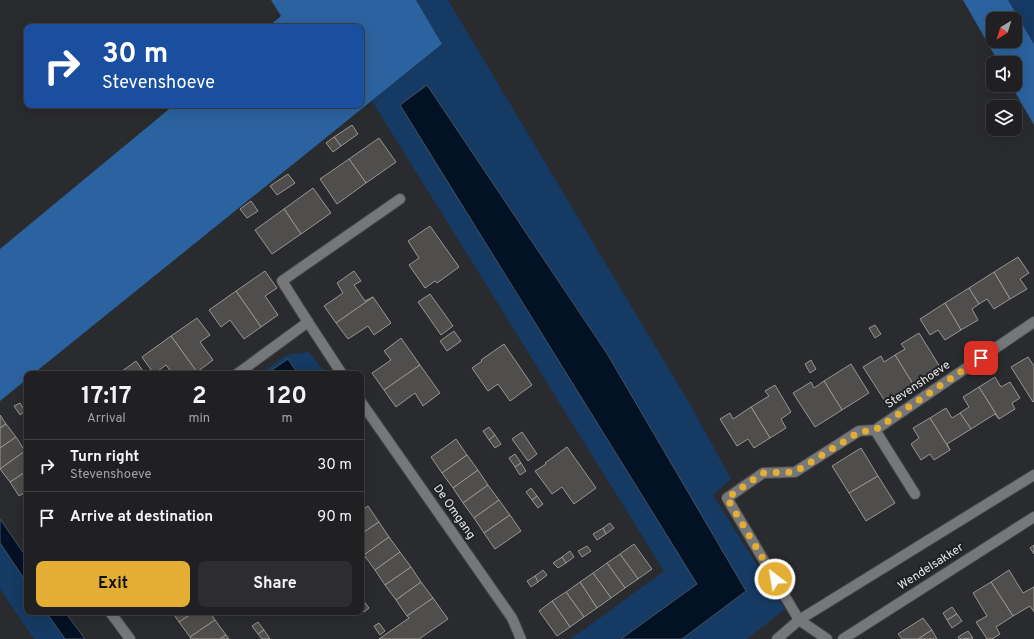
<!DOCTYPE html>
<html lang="en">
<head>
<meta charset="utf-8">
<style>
	body { margin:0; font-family:Overpass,sans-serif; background:#2d2d2f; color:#f1f3f6; height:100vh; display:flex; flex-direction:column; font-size:15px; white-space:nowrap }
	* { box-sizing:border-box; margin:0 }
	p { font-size:13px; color:#a2a3a5 }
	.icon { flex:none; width:22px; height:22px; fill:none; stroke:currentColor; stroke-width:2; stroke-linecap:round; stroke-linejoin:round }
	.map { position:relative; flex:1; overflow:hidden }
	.sheet { position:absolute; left:24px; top:371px; width:340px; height:244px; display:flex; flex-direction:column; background:#202022; border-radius:8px; box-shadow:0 4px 16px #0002,0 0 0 1px #3d3e40 }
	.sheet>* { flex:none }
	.banner { position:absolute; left:24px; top:24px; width:340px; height:84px; border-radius:8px; box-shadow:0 4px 16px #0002,0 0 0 1px #3d3e40; background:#1a4fa0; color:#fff; overflow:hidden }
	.needle { width:26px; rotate:218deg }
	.controls { position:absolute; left:986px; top:12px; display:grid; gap:8px }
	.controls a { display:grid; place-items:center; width:36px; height:36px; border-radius:8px; background:#202022; box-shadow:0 4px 16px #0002,0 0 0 1px #3d3e40; font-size:20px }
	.pin { position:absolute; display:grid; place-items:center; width:34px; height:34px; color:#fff; margin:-17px; border-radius:8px; box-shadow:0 2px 6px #0006 }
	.me { position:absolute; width:44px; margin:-22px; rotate:329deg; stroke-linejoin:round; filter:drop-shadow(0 0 3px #0008) }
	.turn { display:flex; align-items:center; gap:14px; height:84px; padding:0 12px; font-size:18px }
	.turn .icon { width:52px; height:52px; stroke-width:2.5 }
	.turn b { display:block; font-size:28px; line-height:34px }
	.eta { display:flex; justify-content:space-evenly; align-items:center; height:68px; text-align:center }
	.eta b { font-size:24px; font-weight:700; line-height:28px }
	.action { display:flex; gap:8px; margin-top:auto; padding:8px 12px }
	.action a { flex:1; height:46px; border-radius:8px; background:#e4ae35; color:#111; font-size:16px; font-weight:700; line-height:46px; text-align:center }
	.action a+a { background:#2d2d2f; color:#f1f3f6 }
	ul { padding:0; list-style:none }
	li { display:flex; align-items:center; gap:12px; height:52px; padding:0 12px; border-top:1px solid #3d3e40 }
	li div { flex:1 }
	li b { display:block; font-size:15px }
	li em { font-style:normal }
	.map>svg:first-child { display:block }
</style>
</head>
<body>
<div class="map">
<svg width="1034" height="639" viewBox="0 0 1034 639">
	<rect width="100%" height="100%" fill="#2a2b2e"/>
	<!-- green -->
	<g fill="#153a63">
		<polygon points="416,0 448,0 691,406 731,479 713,495 785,609 747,639 571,639 664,571 372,101 442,44"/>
		<polygon points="1008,0 1034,0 1034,44"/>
		<polygon points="309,352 326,374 260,374 286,355"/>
		<polygon points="0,543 27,583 27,612 46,612 65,639 34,639 0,589"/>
	</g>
	<!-- forest -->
	<g fill="#2b63a0" fill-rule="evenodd">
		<polygon points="271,0 416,0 442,44 33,374 27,374 27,379 0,401 0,249 174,105 361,105 361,27 268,27 281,16"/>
		<path d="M 963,0 L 1008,0 L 1034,44 L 1034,125 L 1011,85 L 1015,85 L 1015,63 L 999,63 ZM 993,19 L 1015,19 L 1015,41 L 993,41 Z"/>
	</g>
	<!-- water -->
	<g fill="#021124" stroke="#46515f">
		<polygon points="427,85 606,352 746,591 682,639 621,639 697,584 400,105"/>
		<polygon points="288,359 298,374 266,374"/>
		<polygon points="0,519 27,558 27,583 0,543"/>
		<polygon points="46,612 65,612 85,639 65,639"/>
	</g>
	<!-- building -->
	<g fill="#504e4c" stroke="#989693">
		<polygon points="352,125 358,134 341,146 334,137"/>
		<polygon points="334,137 341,146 333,152 326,143"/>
		<polygon points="379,138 396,162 366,183 349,159"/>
		<polygon points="349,159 366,183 337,204 320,179"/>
		<polygon points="288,174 295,183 277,195 270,186"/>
		<polygon points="313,188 331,213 301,234 284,209"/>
		<polygon points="251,201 258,211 247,218 240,209"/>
		<polygon points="284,209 301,234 272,254 255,230"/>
		<polygon points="430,226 459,267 437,283 435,281 425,288 409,265 419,258 408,241"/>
		<polygon points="1018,257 1029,273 1020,279 1027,289 1010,299 994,272"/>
		<polygon points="265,271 277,288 265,296 278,315 261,327 236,291"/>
		<polygon points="354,271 361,281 354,285 365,301 373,297 336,323 324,306 343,293 337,283"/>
		<polygon points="994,272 1010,299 994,309 987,299 979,304 969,288"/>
		<polygon points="969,288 979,304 972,309 978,320 961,330 945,303"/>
		<polygon points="236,291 261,327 244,339 230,320 221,327 209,310"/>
		<polygon points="430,294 453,326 441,335 418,302"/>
		<polygon points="373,297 391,323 374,335 368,326 348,339 336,323"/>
		<polygon points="945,303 961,330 945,340 938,330 930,335 920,319"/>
		<polygon points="197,318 210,335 200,342 213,360 197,372 171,336"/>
		<polygon points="875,325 881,334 875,338 869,328"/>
		<polygon points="454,331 461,341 447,351 440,341"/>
		<polygon points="919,333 940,367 913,384 895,355 905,349 901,344"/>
		<polygon points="171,336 197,372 194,374 173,374 166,365 154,374 142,357"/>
		<polygon points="401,338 420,365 384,390 372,373 391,360 384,351"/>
		<polygon points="504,344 532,385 510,401 498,384 488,391 472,368 482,361 481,360"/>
		<polygon points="895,355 913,384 885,401 863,367 881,356 884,362"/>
		<polygon points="1028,357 1034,366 1034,401 1033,402 1011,367"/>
		<polygon points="811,360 816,369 810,373 805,364"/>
		<polygon points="136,361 145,374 118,374"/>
		<polygon points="851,364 869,393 842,410 824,381"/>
		<polygon points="420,365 440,393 423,406 415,393 396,407 384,390"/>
		<polygon points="995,377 1001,387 1010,382 1020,398 1012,403 1015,409 999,419 979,387"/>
		<polygon points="824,381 842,410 815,427 793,393 811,382 814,388"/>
		<polygon points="775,385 791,412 781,419 786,428 770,438 751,407 769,396 765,391"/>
		<polygon points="979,387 999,419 995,414 971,429 960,413 969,407 963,397"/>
		<polygon points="20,403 25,411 20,415 14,406"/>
		<polygon points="751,407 770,438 754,448 748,439 737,446 720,419 730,413 733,419"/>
		<polygon points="946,408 952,418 960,413 971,429 947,444 950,450 930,418"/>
		<polygon points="0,415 6,424 0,428"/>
		<polygon points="930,418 950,450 934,460 930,454 921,460 911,444 919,438 913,428"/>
		<polygon points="6,424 16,437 0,448 0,428"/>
		<polygon points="489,427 495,435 489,440 483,431"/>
		<polygon points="522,432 537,454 528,461 512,439"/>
		<polygon points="495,435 501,444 495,448 489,440"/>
		<polygon points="16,437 25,451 0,469 0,448"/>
		<polygon points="456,439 467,455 442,473 431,457"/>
		<polygon points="567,447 596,488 574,504 562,487 552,494 535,471 546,464 545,463"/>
		<polygon points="861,448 878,476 849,493 832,466"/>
		<polygon points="25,451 27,453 27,471 10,482 0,469"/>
		<polygon points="515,454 521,463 515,467 509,458"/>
		<polygon points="467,455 478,470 453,488 442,473"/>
		<polygon points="521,463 526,471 520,475 515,467"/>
		<polygon points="478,470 488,485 463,503 453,488"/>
		<polygon points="27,471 27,491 19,496 10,482"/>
		<polygon points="878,476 895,503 866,521 849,493"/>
		<polygon points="488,485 499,500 474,518 463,503"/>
		<polygon points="531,488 537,496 532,500 526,492"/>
		<polygon points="537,496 543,504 538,508 532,500"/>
		<polygon points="499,500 510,515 484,533 474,518"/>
		<polygon points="368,506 379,522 361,534 361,511"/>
		<polygon points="510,515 521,531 495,549 484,533"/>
		<polygon points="379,522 389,537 364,555 361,550 361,534"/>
		<polygon points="610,523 614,528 606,534 603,528"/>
		<polygon points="603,528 606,534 597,540 593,534"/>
		<polygon points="389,537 400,552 375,570 364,555"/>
		<polygon points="634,544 652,569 638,579 620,554"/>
		<polygon points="1034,545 1034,554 1030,548"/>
		<polygon points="587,546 591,551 582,557 578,551"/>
		<polygon points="570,551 574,557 566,563 562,557"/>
		<polygon points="400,552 411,567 385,585 375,570"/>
		<polygon points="620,554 638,579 625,588 607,563"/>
		<polygon points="562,557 566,563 558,568 553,563"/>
		<polygon points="607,563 625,588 611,598 593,573"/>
		<polygon points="411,567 421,582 396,600 385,585"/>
		<polygon points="543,570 547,575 538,582 535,576"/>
		<polygon points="1009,570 1023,593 1034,587 1034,612 1030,606 1013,616 991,582"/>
		<polygon points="593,573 611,598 597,608 580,582"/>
		<polygon points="535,576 538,582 531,587 527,581"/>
		<polygon points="421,582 433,598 407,616 396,600"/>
		<polygon points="580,582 597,608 584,617 566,592"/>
		<polygon points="991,582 1013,616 996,627 1000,634 992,639 987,639 976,622 987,616 973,593"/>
		<polygon points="566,592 584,617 570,627 552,601"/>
		<polygon points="433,598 448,619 419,639 379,639 409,618 407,616"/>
		<polygon points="363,600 369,608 364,612 361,608 361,602"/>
		<polygon points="552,601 570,627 557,636 539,611"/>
		<polygon points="952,607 957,614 947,620 943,613"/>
		<polygon points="172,612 194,612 179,622"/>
		<polygon points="194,612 210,612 215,620 190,637 179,622"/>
		<polygon points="957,614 962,621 952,628 947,620"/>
		<polygon points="923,618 932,630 918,639 902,639 898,634"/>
		<polygon points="215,620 226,635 220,639 191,639 190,637"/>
		<polygon points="258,622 264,630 258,634 252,626"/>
		<polygon points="379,623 385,631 380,635 374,626"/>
		<polygon points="264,630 270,639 262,639 258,634"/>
		<polygon points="932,630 937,639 918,639"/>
		<polygon points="968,631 973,638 959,639 958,637"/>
		<polygon points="226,635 229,639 220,639"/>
	</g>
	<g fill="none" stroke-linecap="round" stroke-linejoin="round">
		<!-- minor casing -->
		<g stroke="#454749" stroke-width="12">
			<g id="minor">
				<polyline points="308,322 282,281 400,199"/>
				<polyline points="237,374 308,322 342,374"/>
				<polyline points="361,402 512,618 521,639"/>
				<polyline points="875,430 915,494"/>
				<polyline points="110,612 130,639"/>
				<polyline points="777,639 799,620 1034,475"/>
				<polyline points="827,639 799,620 727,498 763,473 795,472 859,431 875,430 1034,322"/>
				<polyline points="843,639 1034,517"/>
			</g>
		</g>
		<!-- minor -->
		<use href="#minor" stroke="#757779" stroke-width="10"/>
	</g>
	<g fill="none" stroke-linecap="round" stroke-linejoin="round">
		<!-- route -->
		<polyline stroke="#e4ae35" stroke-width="7" stroke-dasharray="0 12.6" points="775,579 727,498 763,473 795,472 859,432 875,430 981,358"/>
	</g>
	<g text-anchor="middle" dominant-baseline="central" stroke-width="4" stroke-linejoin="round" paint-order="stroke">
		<!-- street labels -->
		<g font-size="12" fill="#e6e7e9" stroke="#202224">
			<text transform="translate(918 385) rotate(-34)">Stevenshoeve</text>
			<text transform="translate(454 512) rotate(55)">De Omgang</text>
			<text transform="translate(931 567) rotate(-33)">Wendelsakker</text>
		</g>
	</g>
</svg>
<div class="controls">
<a><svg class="needle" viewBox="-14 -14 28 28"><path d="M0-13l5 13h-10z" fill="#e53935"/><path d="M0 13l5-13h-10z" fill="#a2a3a5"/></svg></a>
<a><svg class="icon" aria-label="sound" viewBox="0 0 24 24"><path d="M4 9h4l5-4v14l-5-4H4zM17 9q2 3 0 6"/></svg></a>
<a><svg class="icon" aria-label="layers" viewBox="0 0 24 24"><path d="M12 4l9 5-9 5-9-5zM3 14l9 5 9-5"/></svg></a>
</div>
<div class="pin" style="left:981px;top:358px;background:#d93025"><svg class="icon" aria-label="arrive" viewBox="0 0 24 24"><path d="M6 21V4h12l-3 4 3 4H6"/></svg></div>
<svg class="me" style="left:775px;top:579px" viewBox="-20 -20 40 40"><circle r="17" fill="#e4ae35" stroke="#fff" stroke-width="3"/><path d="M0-11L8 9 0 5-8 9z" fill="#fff"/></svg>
<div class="banner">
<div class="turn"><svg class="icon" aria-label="right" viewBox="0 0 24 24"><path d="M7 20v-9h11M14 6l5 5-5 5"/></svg><div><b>30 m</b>Stevenshoeve</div></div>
</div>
<section class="sheet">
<div class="eta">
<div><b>17:17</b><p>Arrival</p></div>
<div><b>2</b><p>min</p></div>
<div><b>120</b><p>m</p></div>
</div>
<ul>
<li><svg class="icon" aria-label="right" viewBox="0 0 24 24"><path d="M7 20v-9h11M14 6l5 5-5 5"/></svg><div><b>Turn right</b><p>Stevenshoeve</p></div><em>30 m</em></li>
<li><svg class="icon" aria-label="arrive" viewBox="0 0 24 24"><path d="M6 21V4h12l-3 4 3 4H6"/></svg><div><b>Arrive at destination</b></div><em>90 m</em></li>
</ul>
<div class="action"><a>Exit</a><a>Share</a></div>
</section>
</div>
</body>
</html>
